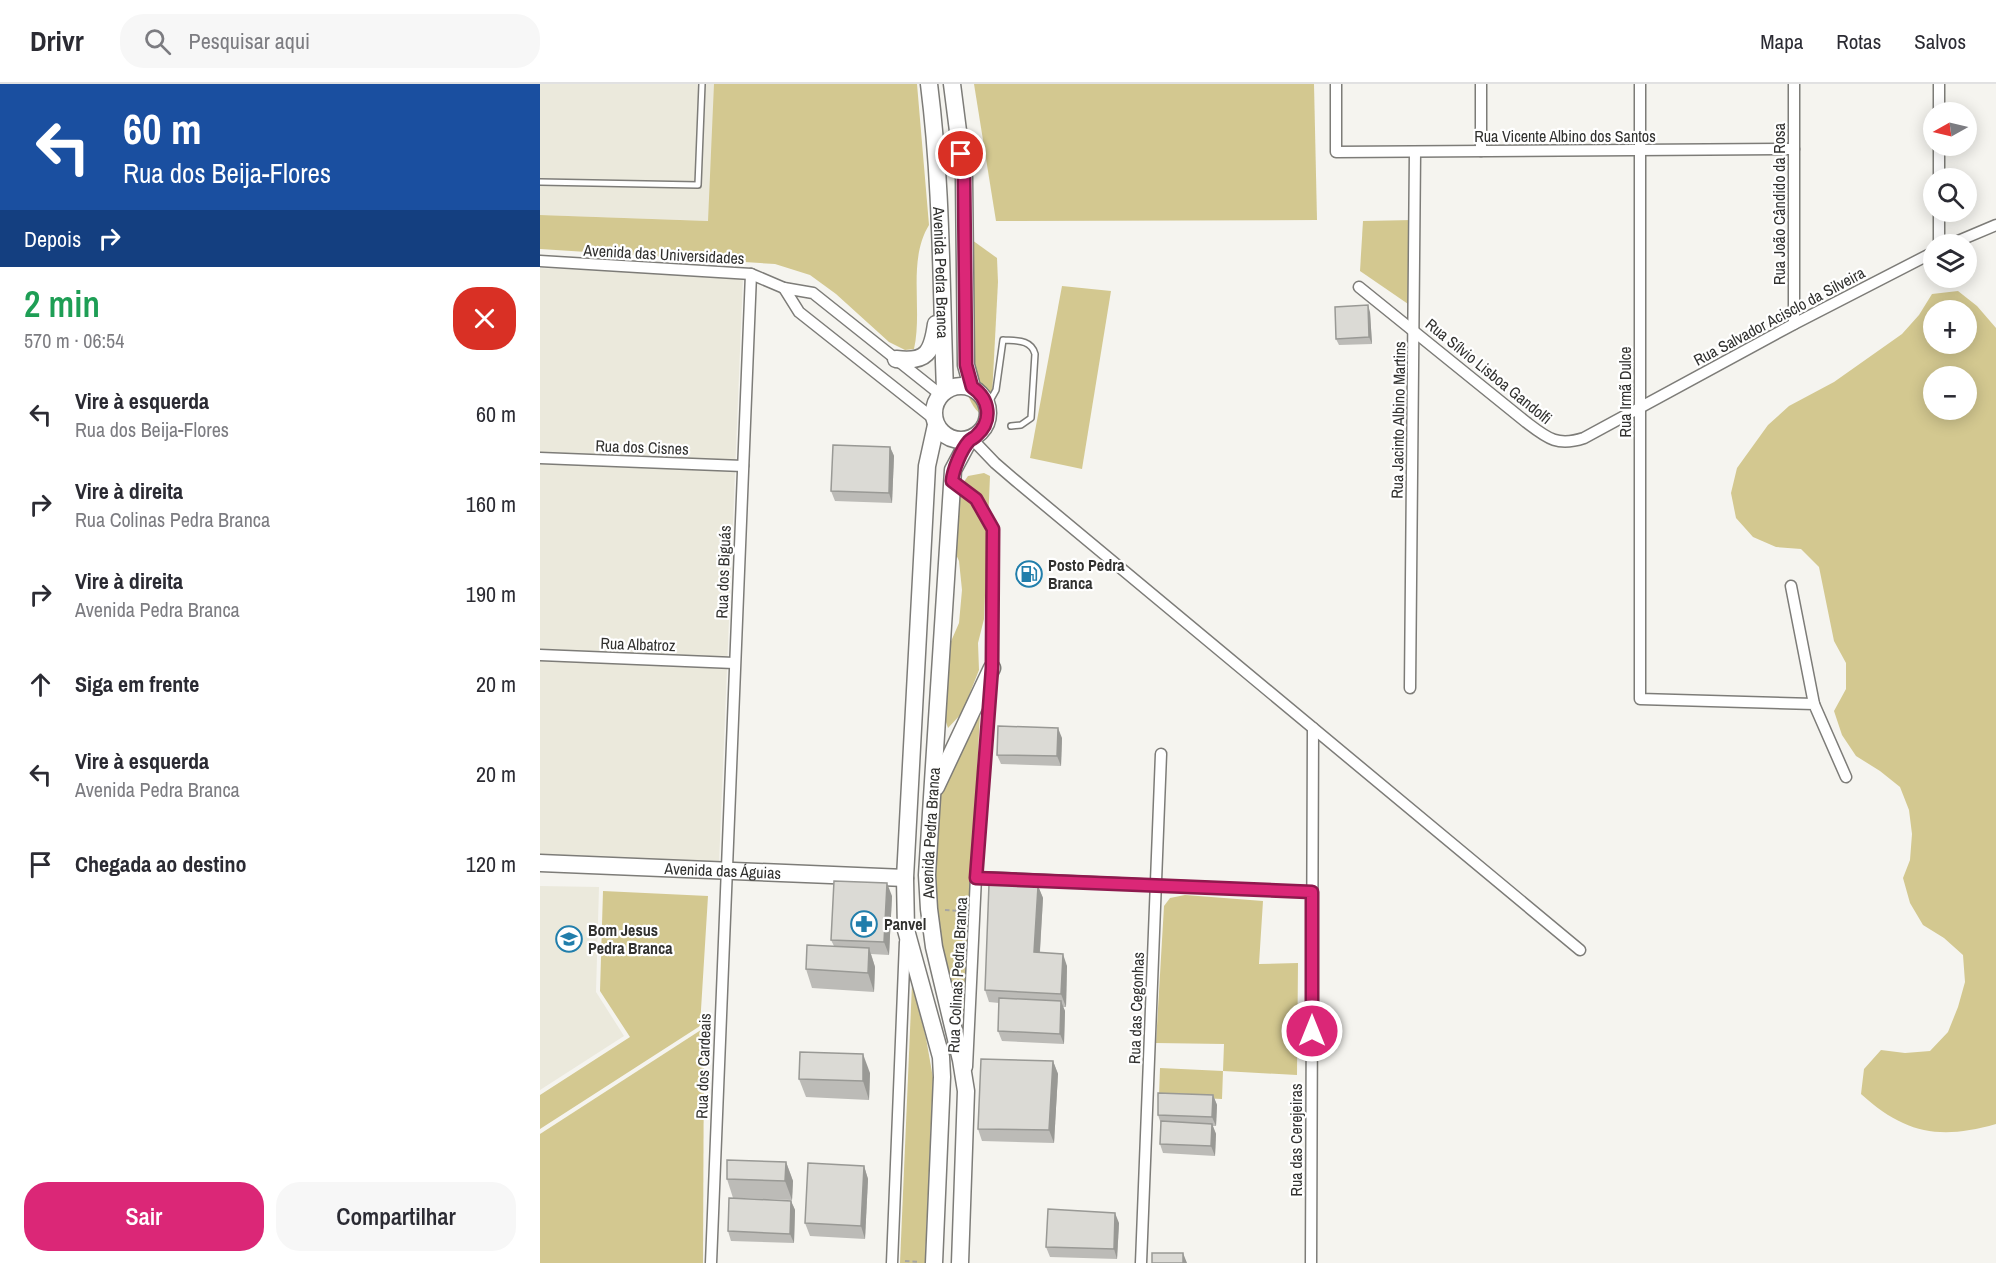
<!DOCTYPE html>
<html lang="pt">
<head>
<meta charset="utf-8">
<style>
	body { margin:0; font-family:"Archivo Narrow",sans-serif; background:#f7f7f7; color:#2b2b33; height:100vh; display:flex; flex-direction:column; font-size:22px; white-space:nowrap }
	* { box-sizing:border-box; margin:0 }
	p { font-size:20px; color:#7c7c81 }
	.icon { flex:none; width:33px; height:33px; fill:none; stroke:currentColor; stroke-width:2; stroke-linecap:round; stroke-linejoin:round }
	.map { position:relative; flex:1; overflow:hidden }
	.side { display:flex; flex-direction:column; background:#fff; width:540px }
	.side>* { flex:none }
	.hud { background:#1a4fa0; color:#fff; overflow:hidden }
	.needle { width:39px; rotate:262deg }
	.fabs { position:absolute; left:1383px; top:18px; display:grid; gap:12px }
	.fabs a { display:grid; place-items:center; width:54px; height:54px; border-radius:50%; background:#fff; box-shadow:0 3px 15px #0003; font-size:30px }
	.pin { position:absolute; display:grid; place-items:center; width:51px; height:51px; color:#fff; margin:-26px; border:3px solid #fff; border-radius:50%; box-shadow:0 2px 6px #0007 }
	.me { position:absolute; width:66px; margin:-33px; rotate:0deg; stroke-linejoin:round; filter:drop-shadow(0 0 4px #0008) }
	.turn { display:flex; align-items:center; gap:21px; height:126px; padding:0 24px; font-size:27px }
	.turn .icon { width:78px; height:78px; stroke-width:2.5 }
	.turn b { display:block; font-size:42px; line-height:51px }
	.then { display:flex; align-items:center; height:57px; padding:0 24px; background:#0003; gap:12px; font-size:22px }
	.round { display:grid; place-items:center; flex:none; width:63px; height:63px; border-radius:24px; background:#f7f7f7 }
	.headline { display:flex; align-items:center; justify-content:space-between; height:102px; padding:0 24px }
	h1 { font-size:36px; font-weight:600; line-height:45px; color:#1e9e55 }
	.cta { display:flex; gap:12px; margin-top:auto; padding:12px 24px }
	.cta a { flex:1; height:69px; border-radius:24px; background:#db2777; color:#fff; font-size:24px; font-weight:600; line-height:69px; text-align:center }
	.cta a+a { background:#f7f7f7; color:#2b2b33 }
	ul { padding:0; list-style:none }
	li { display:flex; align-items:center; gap:18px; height:90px; padding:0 24px }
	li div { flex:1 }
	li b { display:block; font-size:22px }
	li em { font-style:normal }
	header { display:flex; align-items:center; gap:36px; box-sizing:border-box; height:84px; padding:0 30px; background:#fff; border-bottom:2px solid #e1e1e2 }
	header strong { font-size:28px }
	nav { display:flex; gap:33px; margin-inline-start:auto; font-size:21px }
	.search { width:420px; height:54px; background:#f7f7f7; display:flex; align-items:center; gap:15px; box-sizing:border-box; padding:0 21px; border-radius:24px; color:#7c7c81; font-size:22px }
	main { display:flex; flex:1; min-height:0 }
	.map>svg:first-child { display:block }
</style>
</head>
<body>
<header>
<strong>Drivr</strong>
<div class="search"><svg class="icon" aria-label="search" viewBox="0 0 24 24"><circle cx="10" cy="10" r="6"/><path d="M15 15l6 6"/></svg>Pesquisar aqui</div>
<nav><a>Mapa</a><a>Rotas</a><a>Salvos</a></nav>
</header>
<main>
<section class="side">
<div class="hud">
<div class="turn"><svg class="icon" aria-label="left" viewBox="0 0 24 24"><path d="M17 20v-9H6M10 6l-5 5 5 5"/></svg><div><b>60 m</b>Rua dos Beija-Flores</div></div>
<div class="then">Depois<svg class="icon" aria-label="right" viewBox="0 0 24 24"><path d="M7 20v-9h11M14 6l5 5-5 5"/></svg></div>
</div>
<div class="headline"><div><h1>2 min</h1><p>570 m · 06:54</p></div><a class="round" style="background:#d93025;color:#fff"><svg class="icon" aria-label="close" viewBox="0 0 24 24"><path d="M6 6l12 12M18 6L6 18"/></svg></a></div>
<ul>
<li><svg class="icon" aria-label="left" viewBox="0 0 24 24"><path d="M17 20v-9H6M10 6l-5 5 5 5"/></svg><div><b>Vire à esquerda</b><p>Rua dos Beija-Flores</p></div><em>60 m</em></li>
<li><svg class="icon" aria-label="right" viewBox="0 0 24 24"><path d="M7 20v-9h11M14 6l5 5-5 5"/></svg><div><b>Vire à direita</b><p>Rua Colinas Pedra Branca</p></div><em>160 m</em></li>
<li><svg class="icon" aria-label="right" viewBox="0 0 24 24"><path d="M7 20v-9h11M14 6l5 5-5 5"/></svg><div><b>Vire à direita</b><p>Avenida Pedra Branca</p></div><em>190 m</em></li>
<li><svg class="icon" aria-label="ahead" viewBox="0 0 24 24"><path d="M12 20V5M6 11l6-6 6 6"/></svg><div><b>Siga em frente</b></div><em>20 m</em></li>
<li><svg class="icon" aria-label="left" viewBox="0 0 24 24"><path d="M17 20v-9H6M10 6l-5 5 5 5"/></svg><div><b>Vire à esquerda</b><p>Avenida Pedra Branca</p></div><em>20 m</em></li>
<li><svg class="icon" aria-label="arrive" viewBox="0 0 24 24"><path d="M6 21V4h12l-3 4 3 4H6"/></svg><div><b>Chegada ao destino</b></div><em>120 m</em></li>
</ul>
<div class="cta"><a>Sair</a><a>Compartilhar</a></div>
</section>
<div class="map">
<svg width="1456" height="1179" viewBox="0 0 1456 1179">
	<rect width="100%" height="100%" fill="#f5f4ef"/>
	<!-- built -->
	<g fill="#ebe9dc">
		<polygon points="0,0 176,0 171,137 0,131"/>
		<polygon points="0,184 203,193 179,780 0,772"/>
		<polygon points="0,802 59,803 56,908 84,952 0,1006"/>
	</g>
	<!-- green -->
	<g fill="#d3c890" fill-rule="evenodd">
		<path d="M 174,0 L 377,0 L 389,141 C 367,177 383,225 374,265 L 365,266 L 349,258 L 296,210 L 270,191 L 235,180 L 0,165 L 0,131 L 168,137 Z"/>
		<polygon points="434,0 774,0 777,136 456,137"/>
		<polygon points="873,136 871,222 820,187 823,137"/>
		<path d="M 432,156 L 457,174 L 458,198 L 451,331 L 449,334 C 438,331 432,322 428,311 Z"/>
		<polygon points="522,202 571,207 542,385 490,374"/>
		<path d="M 1418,207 L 1437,222 L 1456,244 L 1456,1040 C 1400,1056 1365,1050 1321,1010 L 1324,985 L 1341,966 L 1365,969 L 1390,967 L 1408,948 L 1418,923 L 1425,898 L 1423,871 L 1404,854 L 1383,841 L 1370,819 L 1363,794 L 1370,776 L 1372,750 L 1369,726 L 1360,703 L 1340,687 L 1316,672 L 1302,651 L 1294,627 L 1306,605 L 1306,579 L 1294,557 L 1279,483 L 1261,465 L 1236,463 L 1213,453 L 1196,434 L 1191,409 L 1197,384 L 1228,341 L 1249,322 L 1294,298 L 1362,250 L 1379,231 L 1392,210 ZM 1394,226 L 1426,226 L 1426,260 L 1394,260 ZM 1394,292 L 1426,292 L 1426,326 L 1394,326 Z"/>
		<polygon points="444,389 450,392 444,535 438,559 439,586 422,629 408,644 404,632 409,562 419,539 422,506 419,477 414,466 421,402 428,392"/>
		<polygon points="436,628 440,629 425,932 411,900 399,854 394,807 397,727 402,706"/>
		<polygon points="63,807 168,812 160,942 0,1045 0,1011 90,953 60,907"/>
		<polygon points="645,811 723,817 719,880 758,879 757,991 683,987 682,1015 619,1012 620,984 683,987 684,960 616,959 624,822 630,814"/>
		<polygon points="372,900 386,954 393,994 385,1179 360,1179"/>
		<polygon points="164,944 163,1179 0,1179 0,1050"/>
	</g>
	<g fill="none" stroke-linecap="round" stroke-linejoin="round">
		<!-- lane casing -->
		<g stroke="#7d7c78" stroke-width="8">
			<g id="lane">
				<polyline points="0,98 158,101 162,0"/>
				<path d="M 447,322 L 456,306 L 463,256 C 476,257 491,255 495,270 L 491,334 L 481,341 L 471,342"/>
			</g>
		</g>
		<!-- street casing -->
		<g stroke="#7d7c78" stroke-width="13">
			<g id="street">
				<polyline points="796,0 796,68 1254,65"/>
				<polyline points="1100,0 1100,615 1274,620 1306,693"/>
				<polyline points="1399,0 1399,28"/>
				<polyline points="1399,62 1399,94"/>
				<polyline points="941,67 941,0"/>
				<polyline points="1399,128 1399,160"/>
				<polyline points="1411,160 1456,141"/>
				<polyline points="0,177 211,190 244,204 273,209 401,311"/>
				<path d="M 819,203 L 986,338 C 1007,354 1017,363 1044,354 L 1254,240 L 1394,168"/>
				<polyline points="244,204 259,228 394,335"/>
				<polyline points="1254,240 1254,0"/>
				<polyline points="432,355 455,379 476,397 1040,866"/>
				<polyline points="0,374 203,382"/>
				<polyline points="412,397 436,415 453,445 452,584 436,793 427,983"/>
				<polyline points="1251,502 1274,620"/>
				<polyline points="0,571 194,579"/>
				<polyline points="870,604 875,68"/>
				<polyline points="436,793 772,808"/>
				<polyline points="171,1179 211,190"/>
				<polyline points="352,1179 365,858"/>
				<polyline points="601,1179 621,670"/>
				<polyline points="771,1179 773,644"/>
			</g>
		</g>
		<!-- secondary casing -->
		<g stroke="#7d7c78" stroke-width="19">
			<g id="secondary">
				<path id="s1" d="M 389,0 C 402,102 401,204 405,306"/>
				<polyline points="412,0 424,94 426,281 432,303"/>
				<path d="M 356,275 C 387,279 392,268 396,240"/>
				<circle cx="421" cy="329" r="27"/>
				<polyline points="396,703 452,584"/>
				<path id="s2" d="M 0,779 L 365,794"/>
				<polyline points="394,1179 402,993 401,973 366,846 365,794 387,382 396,341"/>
				<path id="s3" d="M 420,1179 L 426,1007 L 421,976 L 394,863 L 389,825 L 387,791 L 413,386 L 429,356"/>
			</g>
		</g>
		<!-- path -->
		<g stroke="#a6a5a2" stroke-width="2" stroke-dasharray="4.5 3" stroke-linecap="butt">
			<polyline points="405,826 423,827"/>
			<polyline points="365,1177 380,1178"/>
		</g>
		<!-- lane -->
		<use href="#lane" stroke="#fff" stroke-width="5"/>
		<!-- street -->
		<use href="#street" stroke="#fff" stroke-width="10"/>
		<!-- secondary -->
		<use href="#secondary" stroke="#fff" stroke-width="16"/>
	</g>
	<!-- wall -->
	<g fill="#bcbbb7">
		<polygon points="830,228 832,260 799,261 796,255"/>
		<polygon points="350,363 354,372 352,419 295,417 291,407"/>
		<polygon points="522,654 521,682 461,680 457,671"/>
		<polygon points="498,802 503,814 500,868 527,882 526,923 523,923 525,927 524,960 462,957 458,947 459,919 449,918 445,906"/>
		<polygon points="352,812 349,871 331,870 335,883 334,908 272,904 266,885 294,862 291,856"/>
		<polygon points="513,977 518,990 514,1059 442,1057 438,1045"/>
		<polygon points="330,989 329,1016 266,1013 259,995"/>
		<polygon points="673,1011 677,1021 676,1042 673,1042 676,1050 675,1072 623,1069 620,1060 621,1040 618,1031"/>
		<polygon points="246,1078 253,1097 252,1116 193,1114 187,1095"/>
		<polygon points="324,1082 328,1095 325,1155 270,1152 265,1139"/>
		<polygon points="251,1117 255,1126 254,1159 191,1157 188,1147"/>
		<polygon points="579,1139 577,1175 510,1173 506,1163"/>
	</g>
	<!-- shaded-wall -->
	<g fill="#999995">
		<polygon points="828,221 830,228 832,260 829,253"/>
		<polygon points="350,363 354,372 352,419 349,409"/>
		<polygon points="518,644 522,654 521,682 517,672"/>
		<polygon points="347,799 352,812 349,871 344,858"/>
		<polygon points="498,802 503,814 499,881 494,868"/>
		<polygon points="329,864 335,883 334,908 328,889"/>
		<polygon points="523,870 527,882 526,923 521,910"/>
		<polygon points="521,917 525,927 524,960 520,950"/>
		<polygon points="323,970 330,989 329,1016 323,997"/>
		<polygon points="513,977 518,990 514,1059 509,1046"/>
		<polygon points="673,1011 677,1021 676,1042 672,1033"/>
		<polygon points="672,1040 676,1050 675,1072 671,1062"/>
		<polygon points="246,1078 253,1097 252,1116 245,1097"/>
		<polygon points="324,1082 328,1095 325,1155 321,1142"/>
		<polygon points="251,1117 255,1126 254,1159 250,1150"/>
		<polygon points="575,1129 579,1139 577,1175 574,1165"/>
		<polygon points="643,1169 647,1179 643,1179"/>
	</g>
	<!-- building -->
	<g fill="#dbdad5" stroke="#999995" stroke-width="1.5">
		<polygon points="828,221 829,253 796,255 795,223"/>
		<polygon points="293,361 350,363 349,409 291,407"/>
		<polygon points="458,642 518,644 517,672 457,671"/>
		<polygon points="294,797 347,799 344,858 291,856"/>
		<polygon points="449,800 498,802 494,868 523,870 521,910 445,906"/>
		<polygon points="267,861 329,864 328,889 266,885"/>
		<polygon points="459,914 521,917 520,950 458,947"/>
		<polygon points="260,968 323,970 323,997 259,995"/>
		<polygon points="441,975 513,977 509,1046 438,1045"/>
		<polygon points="618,1009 673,1011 672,1033 618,1031"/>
		<polygon points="621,1037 672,1040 671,1062 620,1060"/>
		<polygon points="187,1076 246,1078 245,1097 187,1095"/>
		<polygon points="268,1079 324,1082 321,1142 265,1139"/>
		<polygon points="189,1114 251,1117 250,1150 188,1147"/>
		<polygon points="508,1125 575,1129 574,1165 506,1163"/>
		<rect x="612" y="1169" width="31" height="10"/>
	</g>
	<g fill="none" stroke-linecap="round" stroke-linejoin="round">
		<!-- route casing -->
		<g stroke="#8e194d" stroke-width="15">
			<path id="route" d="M 421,70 L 424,94 L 426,281 L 432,303 C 450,315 453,337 436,352 C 434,354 431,355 429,357 C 421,366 413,386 412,397 L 436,415 L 453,445 L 452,584 L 436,794 L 772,808 L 772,947"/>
		</g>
		<!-- route -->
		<use href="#route" stroke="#db2777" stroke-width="10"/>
	</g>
	<!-- icons -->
	<defs>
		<g id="fuel-ring" transform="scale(1.35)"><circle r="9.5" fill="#fff" stroke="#217eab" stroke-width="1.5"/><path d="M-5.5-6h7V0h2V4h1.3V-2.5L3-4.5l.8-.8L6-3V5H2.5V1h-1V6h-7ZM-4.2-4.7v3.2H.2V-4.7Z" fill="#217eab"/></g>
		<g id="pharmacy-ring" transform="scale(1.35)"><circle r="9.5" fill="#fff" stroke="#217eab" stroke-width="1.5"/><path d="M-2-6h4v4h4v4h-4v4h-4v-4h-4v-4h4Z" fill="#217eab"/></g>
		<g id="school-ring" transform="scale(1.35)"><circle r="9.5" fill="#fff" stroke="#217eab" stroke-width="1.5"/><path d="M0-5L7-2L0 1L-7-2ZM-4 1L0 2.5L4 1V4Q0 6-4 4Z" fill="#217eab"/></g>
	</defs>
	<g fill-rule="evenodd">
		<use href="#fuel-ring" x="489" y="490"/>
		<use href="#pharmacy-ring" x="324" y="840"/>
		<use href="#school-ring" x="29" y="855"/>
	</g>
	<g text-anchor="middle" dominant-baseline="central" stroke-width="4.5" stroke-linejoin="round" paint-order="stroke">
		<!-- street labels -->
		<g font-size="16" fill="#31312f" stroke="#fff">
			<text x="1025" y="52">Rua Vicente Albino dos Santos</text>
			<text transform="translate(1239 120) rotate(-90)">Rua João Cândido da Rosa</text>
			<text transform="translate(124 170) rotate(3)">Avenida das Universidades</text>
			<text stroke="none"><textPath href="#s1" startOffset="189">Avenida Pedra Branca</textPath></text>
			<text transform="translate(1239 232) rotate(-28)">Rua Salvador Acisclo da Silveira</text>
			<text transform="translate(949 287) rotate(39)">Rua Sílvio Lisboa Gandolfi</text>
			<text transform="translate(1085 308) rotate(-90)">Rua Irmã Dulce</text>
			<text transform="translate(858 336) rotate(-89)">Rua Jacinto Albino Martins</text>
			<text transform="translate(102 363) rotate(2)">Rua dos Cisnes</text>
			<text transform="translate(183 488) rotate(-88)">Rua dos Biguás</text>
			<text transform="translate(98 560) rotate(2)">Rua Albatroz</text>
			<text stroke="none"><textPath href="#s3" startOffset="434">Avenida Pedra Branca</textPath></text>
			<text stroke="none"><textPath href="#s2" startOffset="183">Avenida das Águias</textPath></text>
			<text transform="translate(417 891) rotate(-87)">Rua Colinas Pedra Branca</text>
			<text transform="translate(596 924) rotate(-88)">Rua das Cegonhas</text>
			<text transform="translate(163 982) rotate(-88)">Rua dos Cardeais</text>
			<text transform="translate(756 1056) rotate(-90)">Rua das Cerejeiras</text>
		</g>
		<!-- poi labels -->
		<g font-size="16" font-weight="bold" fill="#31312f" stroke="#fff" text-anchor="start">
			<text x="508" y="481">Posto Pedra<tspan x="508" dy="18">Branca</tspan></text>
			<text x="344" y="840">Panvel</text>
			<text x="48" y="846">Bom Jesus<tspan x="48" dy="18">Pedra Branca</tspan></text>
		</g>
	</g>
</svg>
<div class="fabs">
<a><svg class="needle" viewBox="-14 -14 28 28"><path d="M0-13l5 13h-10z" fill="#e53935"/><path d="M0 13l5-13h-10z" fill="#7c7c81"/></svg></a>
<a><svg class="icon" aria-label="search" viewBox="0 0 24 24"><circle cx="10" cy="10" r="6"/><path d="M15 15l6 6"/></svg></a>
<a><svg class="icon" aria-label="layers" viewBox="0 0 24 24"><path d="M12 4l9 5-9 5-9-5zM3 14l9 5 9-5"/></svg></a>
<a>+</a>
<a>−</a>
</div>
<div class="pin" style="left:421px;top:70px;background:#d93025"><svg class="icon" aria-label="arrive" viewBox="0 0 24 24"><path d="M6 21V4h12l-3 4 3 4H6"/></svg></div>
<svg class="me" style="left:772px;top:947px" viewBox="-20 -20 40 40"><circle r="17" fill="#db2777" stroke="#fff" stroke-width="3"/><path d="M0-11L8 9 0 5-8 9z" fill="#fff"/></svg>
</div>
</main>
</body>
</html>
